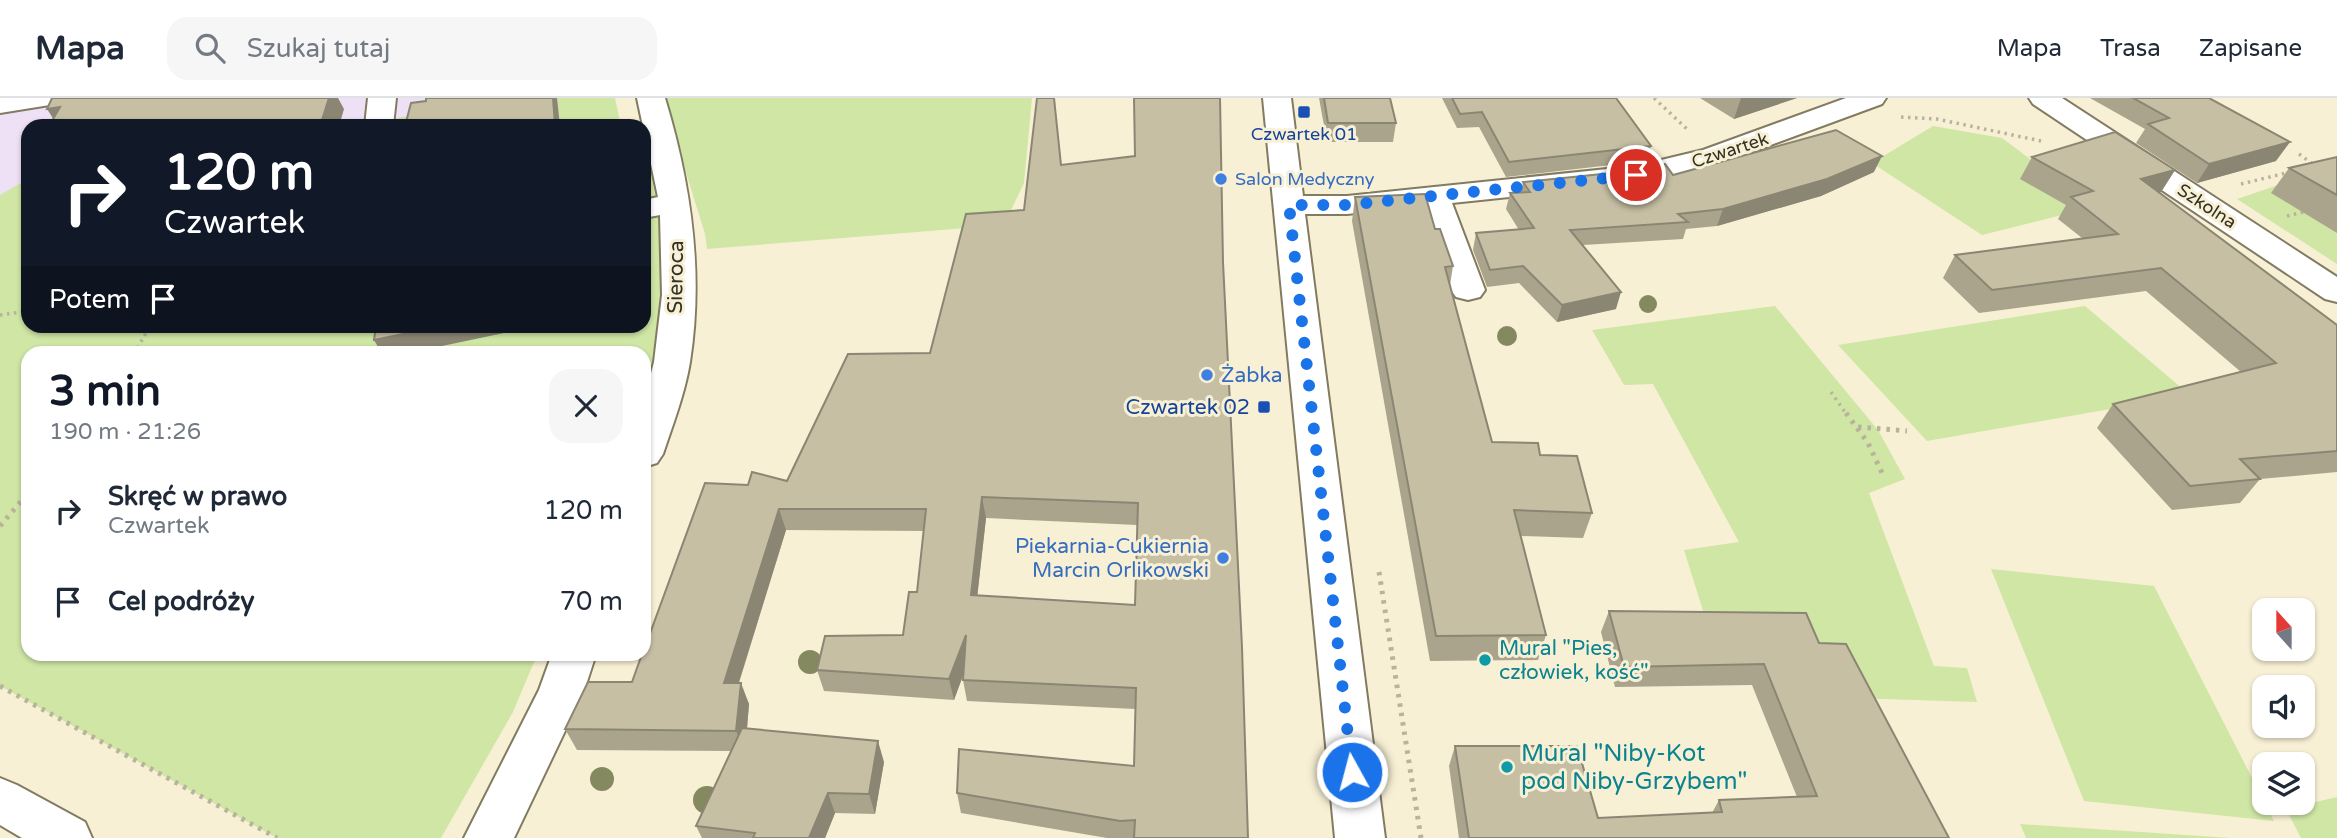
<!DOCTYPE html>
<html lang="pl">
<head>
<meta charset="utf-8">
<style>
	body { margin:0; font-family:"Varela Round",sans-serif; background:#f6f6f7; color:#1f2937; height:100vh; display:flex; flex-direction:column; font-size:26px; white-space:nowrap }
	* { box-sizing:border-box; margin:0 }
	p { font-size:23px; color:#747a83 }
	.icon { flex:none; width:38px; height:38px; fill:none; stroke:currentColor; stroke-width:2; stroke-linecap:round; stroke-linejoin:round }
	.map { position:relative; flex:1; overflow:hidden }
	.sheet { position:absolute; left:21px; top:248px; width:630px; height:315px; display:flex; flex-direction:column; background:#fff; border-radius:21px; box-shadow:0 2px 5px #0004 }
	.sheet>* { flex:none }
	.guide { position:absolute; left:21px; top:21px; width:630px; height:214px; border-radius:21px; box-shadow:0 2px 5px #0004; background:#111827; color:#fff; overflow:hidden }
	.needle { width:46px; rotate:339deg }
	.fabs { position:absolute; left:2252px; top:500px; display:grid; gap:14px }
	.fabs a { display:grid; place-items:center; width:63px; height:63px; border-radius:14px; background:#fff; box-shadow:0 2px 5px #0004; font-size:35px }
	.pin { position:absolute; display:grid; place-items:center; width:60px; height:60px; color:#fff; margin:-30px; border:4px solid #fff; border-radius:50%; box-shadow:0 2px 7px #0007 }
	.me { position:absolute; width:77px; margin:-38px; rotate:353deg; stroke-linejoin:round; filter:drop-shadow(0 0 5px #0008) }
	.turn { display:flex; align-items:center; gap:24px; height:147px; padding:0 28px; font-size:32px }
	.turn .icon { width:91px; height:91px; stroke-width:2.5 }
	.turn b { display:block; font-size:49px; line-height:60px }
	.then { display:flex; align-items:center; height:66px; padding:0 28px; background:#0003; gap:14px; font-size:26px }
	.round { display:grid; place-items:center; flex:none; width:74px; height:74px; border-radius:21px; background:#f6f6f7 }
	.overview { display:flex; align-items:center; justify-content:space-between; height:119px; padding:0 28px }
	h1 { font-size:42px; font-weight:800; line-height:52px; color:#111827 }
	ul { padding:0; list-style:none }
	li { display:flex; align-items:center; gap:21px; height:91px; padding:0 28px }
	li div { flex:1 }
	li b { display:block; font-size:26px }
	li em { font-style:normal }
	header { display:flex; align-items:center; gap:42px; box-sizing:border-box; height:98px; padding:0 35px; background:#fff; border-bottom:2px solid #e0e1e3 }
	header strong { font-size:33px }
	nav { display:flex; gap:38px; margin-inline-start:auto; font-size:24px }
	.search { width:490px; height:63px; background:#f6f6f7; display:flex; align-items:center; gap:18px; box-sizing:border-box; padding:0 24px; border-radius:21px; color:#747a83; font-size:26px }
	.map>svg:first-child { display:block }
</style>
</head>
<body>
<header>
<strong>Mapa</strong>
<div class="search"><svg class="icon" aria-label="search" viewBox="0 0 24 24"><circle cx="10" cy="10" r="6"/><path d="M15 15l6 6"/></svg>Szukaj tutaj</div>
<nav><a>Mapa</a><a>Trasa</a><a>Zapisane</a></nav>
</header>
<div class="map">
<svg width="2337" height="740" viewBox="0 0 2337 740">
	<rect width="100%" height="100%" fill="#f8f0d5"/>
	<!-- medical -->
	<polygon fill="#eee1f5" points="0,0 603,0 608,28 28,28 28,228 0,246"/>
	<!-- green -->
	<g fill="#cfe6a5">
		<polygon points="521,0 615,0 621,28 397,28 397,20"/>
		<polygon points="663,0 1032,0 1024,85 1004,127 707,151 705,136"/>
		<polygon points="1933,28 2002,40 2094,109 1982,137 1872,65"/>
		<path d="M 645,50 C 660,112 671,178 660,242 C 657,262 649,283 644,304 L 644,256 L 28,256 L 28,556 L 537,557 L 513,614 L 441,740 L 277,740 L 0,588 L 0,97 L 19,86 L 28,85 L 28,228 L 644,228 Z"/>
		<polygon points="2337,67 2337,166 2237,101"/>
		<polygon points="1775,208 1878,332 1905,381 1869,395 1934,568 1967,570 1977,604 1852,600 1710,535 1684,452 1739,444 1653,286 1624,287 1592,232"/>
		<polygon points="2085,208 2190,297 1927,343 1838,247"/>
		<polygon points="1991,471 2154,488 2274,723 2084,703"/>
		<polygon points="2337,699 2337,740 2301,740 2286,711"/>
		<polygon points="2020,726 2231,740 2026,740"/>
	</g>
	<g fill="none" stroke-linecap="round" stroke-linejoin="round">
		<!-- minor casing -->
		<g stroke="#827b62" stroke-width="4">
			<g id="minor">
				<polygon points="0,0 60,0 56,6 0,15"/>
				<polygon points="368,0 396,0 393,28 365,28"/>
				<path d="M 637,0 L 665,0 C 691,86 704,174 690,264 C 685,295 673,326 663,356 L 657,365 L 644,369 L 644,302 L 654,264 L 662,197 L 660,117 L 644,120 L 644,102 L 658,99 Z"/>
				<polygon points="1263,0 1291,0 1303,98 1347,98 1636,68 1703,52 1846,0 1886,0 1882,6 1722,65 1636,86 1452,105 1485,192 1480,199 1468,202 1456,199 1451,192 1423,108 1347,116 1305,116 1385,740 1335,740"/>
				<polygon points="2029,0 2062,0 2337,179 2337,204 2325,201 2033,6"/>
				<polygon points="552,556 596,556 584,593 514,740 464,740 539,592"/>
				<polygon points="0,680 17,687 85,724 92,740 22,740 0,727"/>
			</g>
		</g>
		<!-- path-far1 -->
		<g stroke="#b9b39d" stroke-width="3.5" stroke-dasharray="2.5 4.5" stroke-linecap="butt">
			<polyline points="1654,0 1687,31"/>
			<polyline points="1901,19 1937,21 2041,43"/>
			<polyline points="2299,56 2315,68"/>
			<polyline points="2241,86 2290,74"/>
			<polyline points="2287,118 2304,114"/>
			<polyline points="0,217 28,213"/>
			<polyline points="134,256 150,228"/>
			<polyline points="1831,294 1847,317"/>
		</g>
		<!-- path -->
		<g stroke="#b9b39d" stroke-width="5" stroke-dasharray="3.5 6" stroke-linecap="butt">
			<polyline points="1846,315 1868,345 1883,377"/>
			<polyline points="1858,329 1907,333"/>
			<polyline points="0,428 28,395"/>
			<polyline points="1379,474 1421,740"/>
			<polyline points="0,588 277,740"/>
		</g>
		<!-- minor -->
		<use href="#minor" fill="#fff" fill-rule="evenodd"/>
	</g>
	<!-- trees -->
	<g fill="#858960">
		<circle cx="1648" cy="206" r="9"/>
		<circle cx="1507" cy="238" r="10"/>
		<circle cx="810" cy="564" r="12"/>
		<circle cx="602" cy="681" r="12"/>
		<circle cx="707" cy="702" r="14"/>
	</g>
	<!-- wall -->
	<g fill="#aaa48d" fill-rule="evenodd">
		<polygon points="1319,0 1390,0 1396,25 1393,44 1327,44"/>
		<polygon points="1442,0 1616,0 1651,48 1646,63 1506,79 1479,29 1457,30"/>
		<polygon points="1700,0 1797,0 1734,21"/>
		<polygon points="2090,0 2209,0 2276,63 2197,85 2136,45 2145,31"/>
		<polygon points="2032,59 2175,72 2161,94 2159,95 2337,227 2337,374 2260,381 2240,405 2172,412 2097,330 2113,306 2241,274 2146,193 1979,215 1943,180 1955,157 2082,140 2058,121 2066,107 2020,81"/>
		<polygon points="2337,59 2337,135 2271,95 2289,70"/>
		<path d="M 1061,67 L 1223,164 L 1248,740 L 1107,740 L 961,715 L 957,695 L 1134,668 L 1135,611 L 967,603 L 963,582 L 964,575 L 954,602 L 824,593 L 817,572 L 903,537 L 917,494 L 924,433 L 786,432 L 739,585 L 749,606 L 747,631 L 884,664 L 875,716 L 835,715 L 825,740 L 702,740 L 696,728 L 731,653 L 577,652 L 565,631 L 632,584 L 748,387 L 787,383 L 930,255 L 1024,112 ZM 986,420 L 1137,427 L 1135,507 L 977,498 Z"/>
		<polygon points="1874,74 1821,98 1717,128 1686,131 1683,141 1583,147 1616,211 1557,224 1519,185 1487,189 1473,152 1476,135 1519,132 1506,111 1510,95 1521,94 1523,84 1673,77"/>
		<polygon points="1355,99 1435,131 1453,168 1450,187 1492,344 1540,357 1592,415 1583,440 1521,438 1546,537 1538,562 1430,563 1352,123"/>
		<polygon points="1609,513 1819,545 1949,740 1459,740 1449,668 1455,648 1598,720 1712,715 1719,702 1797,699 1752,587 1615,589 1601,534"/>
	</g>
	<!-- shaded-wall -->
	<g fill="#8b8673">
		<polygon points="329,0 338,0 344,11 339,28 320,28"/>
		<polygon points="553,0 557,0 560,28 555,28"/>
		<polygon points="1741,0 1797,0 1734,21"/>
		<polygon points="60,9 58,28 47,11"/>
		<polygon points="2290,44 2276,63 2197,85 2209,66"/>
		<polygon points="1882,58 1874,74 1821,98 1717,128 1723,111"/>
		<polygon points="2175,72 2161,94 2128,103 2141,81"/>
		<polygon points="644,85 647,98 644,99"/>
		<polygon points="1621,194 1616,211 1557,224 1562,207"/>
		<polygon points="442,228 537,228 404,256 382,256 374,242"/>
		<polygon points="982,399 986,420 975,519 971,497"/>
		<polygon points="779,411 786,432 732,606 724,585"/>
		<polygon points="966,537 970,558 954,602 949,581"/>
		<polygon points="741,585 749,606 745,653 736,633"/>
		<polygon points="878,643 884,664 875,716 869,696"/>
		<polygon points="828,695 835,715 825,740 809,740"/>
	</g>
	<!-- building -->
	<g fill="#c6bfa4" stroke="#8b8673" stroke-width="2" fill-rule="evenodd">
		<polygon points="52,0 329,0 320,28 49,28 60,9 47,11"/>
		<polygon points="426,0 553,0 555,28 405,28 411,5 426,3"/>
		<path d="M 1037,0 L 1054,0 L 1061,67 L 1135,58 L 1134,0 L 1220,0 L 1223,164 L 1242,549 L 1248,740 L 1134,740 L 1135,722 L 1120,723 L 957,695 L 959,651 L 1134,668 L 1136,590 L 963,582 L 966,537 L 949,581 L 817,572 L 825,538 L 903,537 L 909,494 L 917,494 L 926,411 L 779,411 L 724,585 L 741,585 L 736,633 L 565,631 L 588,584 L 632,584 L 642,556 L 644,556 L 644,552 L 705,385 L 748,387 L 752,374 L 787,383 L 848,256 L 930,255 L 966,116 L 1024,112 ZM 982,399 L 1138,405 L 1135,507 L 971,497 Z"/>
		<polygon points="1324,0 1390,0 1396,25 1328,25"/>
		<polygon points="1452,0 1616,0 1651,48 1509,64 1482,14 1460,16"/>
		<polygon points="2133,0 2209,0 2290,44 2209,66 2148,26 2169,20"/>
		<polygon points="1836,32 1882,58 1827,81 1723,111 1678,116 1688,124 1570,132 1621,194 1562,207 1523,168 1490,172 1476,135 1534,130 1510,95 1530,94 1523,84 1641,72 1665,66 1673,77"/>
		<polygon points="2115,34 2175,72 2141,81 2337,227 2337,353 2240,361 2260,381 2190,388 2113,306 2276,265 2161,170 1992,192 1955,157 2118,136 2071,99 2093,93 2032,59"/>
		<polygon points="2337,59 2337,97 2289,70"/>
		<polygon points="1425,96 1435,131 1440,131 1453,168 1445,169 1492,344 1538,345 1540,357 1577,358 1592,415 1514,412 1546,537 1436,538 1355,99"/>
		<polygon points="376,228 442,228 374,242"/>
		<polygon points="1609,513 1806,515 1819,545 1846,546 1949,740 1469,740 1455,648 1577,648 1598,720 1722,714 1719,702 1817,698 1764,566 1624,569"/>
		<polygon points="742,630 878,643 869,696 828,695 809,740 753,740 755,735 696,728"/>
	</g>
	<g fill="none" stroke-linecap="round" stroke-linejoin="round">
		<!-- route -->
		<polyline stroke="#1a73e8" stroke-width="12" stroke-dasharray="0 21.6" points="1352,674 1289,107 1347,107 1636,77"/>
	</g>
	<!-- markers -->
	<g fill="#1a4fb4" stroke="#f8f0d5" stroke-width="2.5">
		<rect x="1297" y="7" width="14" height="14" rx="3.5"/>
		<rect x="1257" y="302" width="14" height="14" rx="3.5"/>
	</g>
	<g fill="#3f7fe0" stroke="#f8f0d5" stroke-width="2.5">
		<circle cx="1221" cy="81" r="7"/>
		<circle cx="1207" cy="277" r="7"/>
		<circle cx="1223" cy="460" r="7"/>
	</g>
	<g fill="#0f9aa8" stroke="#f8f0d5" stroke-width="2.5">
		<circle cx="1485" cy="562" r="7"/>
		<circle cx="1507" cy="669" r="7"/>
	</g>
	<g text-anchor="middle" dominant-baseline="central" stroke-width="6" stroke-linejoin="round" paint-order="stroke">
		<!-- far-transit labels -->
		<g font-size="18" fill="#164399" stroke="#f8f0d5">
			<text x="1304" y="36">Czwartek 01</text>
		</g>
		<!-- far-street labels -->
		<g font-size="18" fill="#333025" stroke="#f8f0d5">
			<text transform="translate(1730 52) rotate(-18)">Czwartek</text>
			<text transform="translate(2207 108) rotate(33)">Szkolna</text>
		</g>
		<!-- far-shop labels -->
		<g font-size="18" fill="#366cbe" stroke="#f8f0d5" text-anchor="start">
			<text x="1235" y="81">Salon Medyczny</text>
		</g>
		<!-- street labels -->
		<g font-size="21" fill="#333025" stroke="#f8f0d5">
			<text transform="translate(676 179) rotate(-89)">Sieroca</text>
		</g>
		<!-- shop labels -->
		<g font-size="21" fill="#366cbe" stroke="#f8f0d5" text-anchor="start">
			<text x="1221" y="277">Żabka</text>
			<text x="1209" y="448" text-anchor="end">Piekarnia-Cukiernia<tspan x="1209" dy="24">Marcin Orlikowski</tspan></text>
		</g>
		<!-- transit labels -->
		<g font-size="21" fill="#164399" stroke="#f8f0d5" text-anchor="end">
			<text x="1250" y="309">Czwartek 02</text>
		</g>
		<!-- culture labels -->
		<g font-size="21" fill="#0d838f" stroke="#f8f0d5" text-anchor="start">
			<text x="1499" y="550">Mural "Pies,<tspan x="1499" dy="24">człowiek, kość"</tspan></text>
		</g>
		<!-- near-culture labels -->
		<g font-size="24" fill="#0d838f" stroke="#f8f0d5" text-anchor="start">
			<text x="1521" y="655">Mural "Niby-Kot<tspan x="1521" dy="28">pod Niby-Grzybem"</tspan></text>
		</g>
	</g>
</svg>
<div class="fabs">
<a><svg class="needle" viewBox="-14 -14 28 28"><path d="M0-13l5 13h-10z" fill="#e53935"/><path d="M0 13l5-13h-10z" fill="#747a83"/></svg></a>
<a><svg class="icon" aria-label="sound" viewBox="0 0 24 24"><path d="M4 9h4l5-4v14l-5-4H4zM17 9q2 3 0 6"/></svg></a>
<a><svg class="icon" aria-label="layers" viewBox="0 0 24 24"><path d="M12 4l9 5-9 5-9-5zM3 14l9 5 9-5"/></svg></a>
</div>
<div class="pin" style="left:1636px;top:77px;background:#d93025"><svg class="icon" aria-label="arrive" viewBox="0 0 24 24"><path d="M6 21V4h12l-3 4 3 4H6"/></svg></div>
<svg class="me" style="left:1352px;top:674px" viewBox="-20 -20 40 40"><circle r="17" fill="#1a73e8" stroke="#fff" stroke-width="3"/><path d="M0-11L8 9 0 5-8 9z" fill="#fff"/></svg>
<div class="guide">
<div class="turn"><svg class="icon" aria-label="right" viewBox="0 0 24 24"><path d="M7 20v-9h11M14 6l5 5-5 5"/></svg><div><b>120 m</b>Czwartek</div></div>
<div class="then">Potem<svg class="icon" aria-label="arrive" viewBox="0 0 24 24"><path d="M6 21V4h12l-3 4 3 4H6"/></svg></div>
</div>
<section class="sheet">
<div class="overview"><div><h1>3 min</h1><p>190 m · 21:26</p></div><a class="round"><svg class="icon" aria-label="close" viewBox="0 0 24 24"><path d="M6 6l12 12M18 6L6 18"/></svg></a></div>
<ul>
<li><svg class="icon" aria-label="right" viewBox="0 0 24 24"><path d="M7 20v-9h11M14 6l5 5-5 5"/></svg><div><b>Skręć w prawo</b><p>Czwartek</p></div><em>120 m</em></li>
<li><svg class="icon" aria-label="arrive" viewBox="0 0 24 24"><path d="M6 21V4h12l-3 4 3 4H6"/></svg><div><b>Cel podróży</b></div><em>70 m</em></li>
</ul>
</section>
</div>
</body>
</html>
